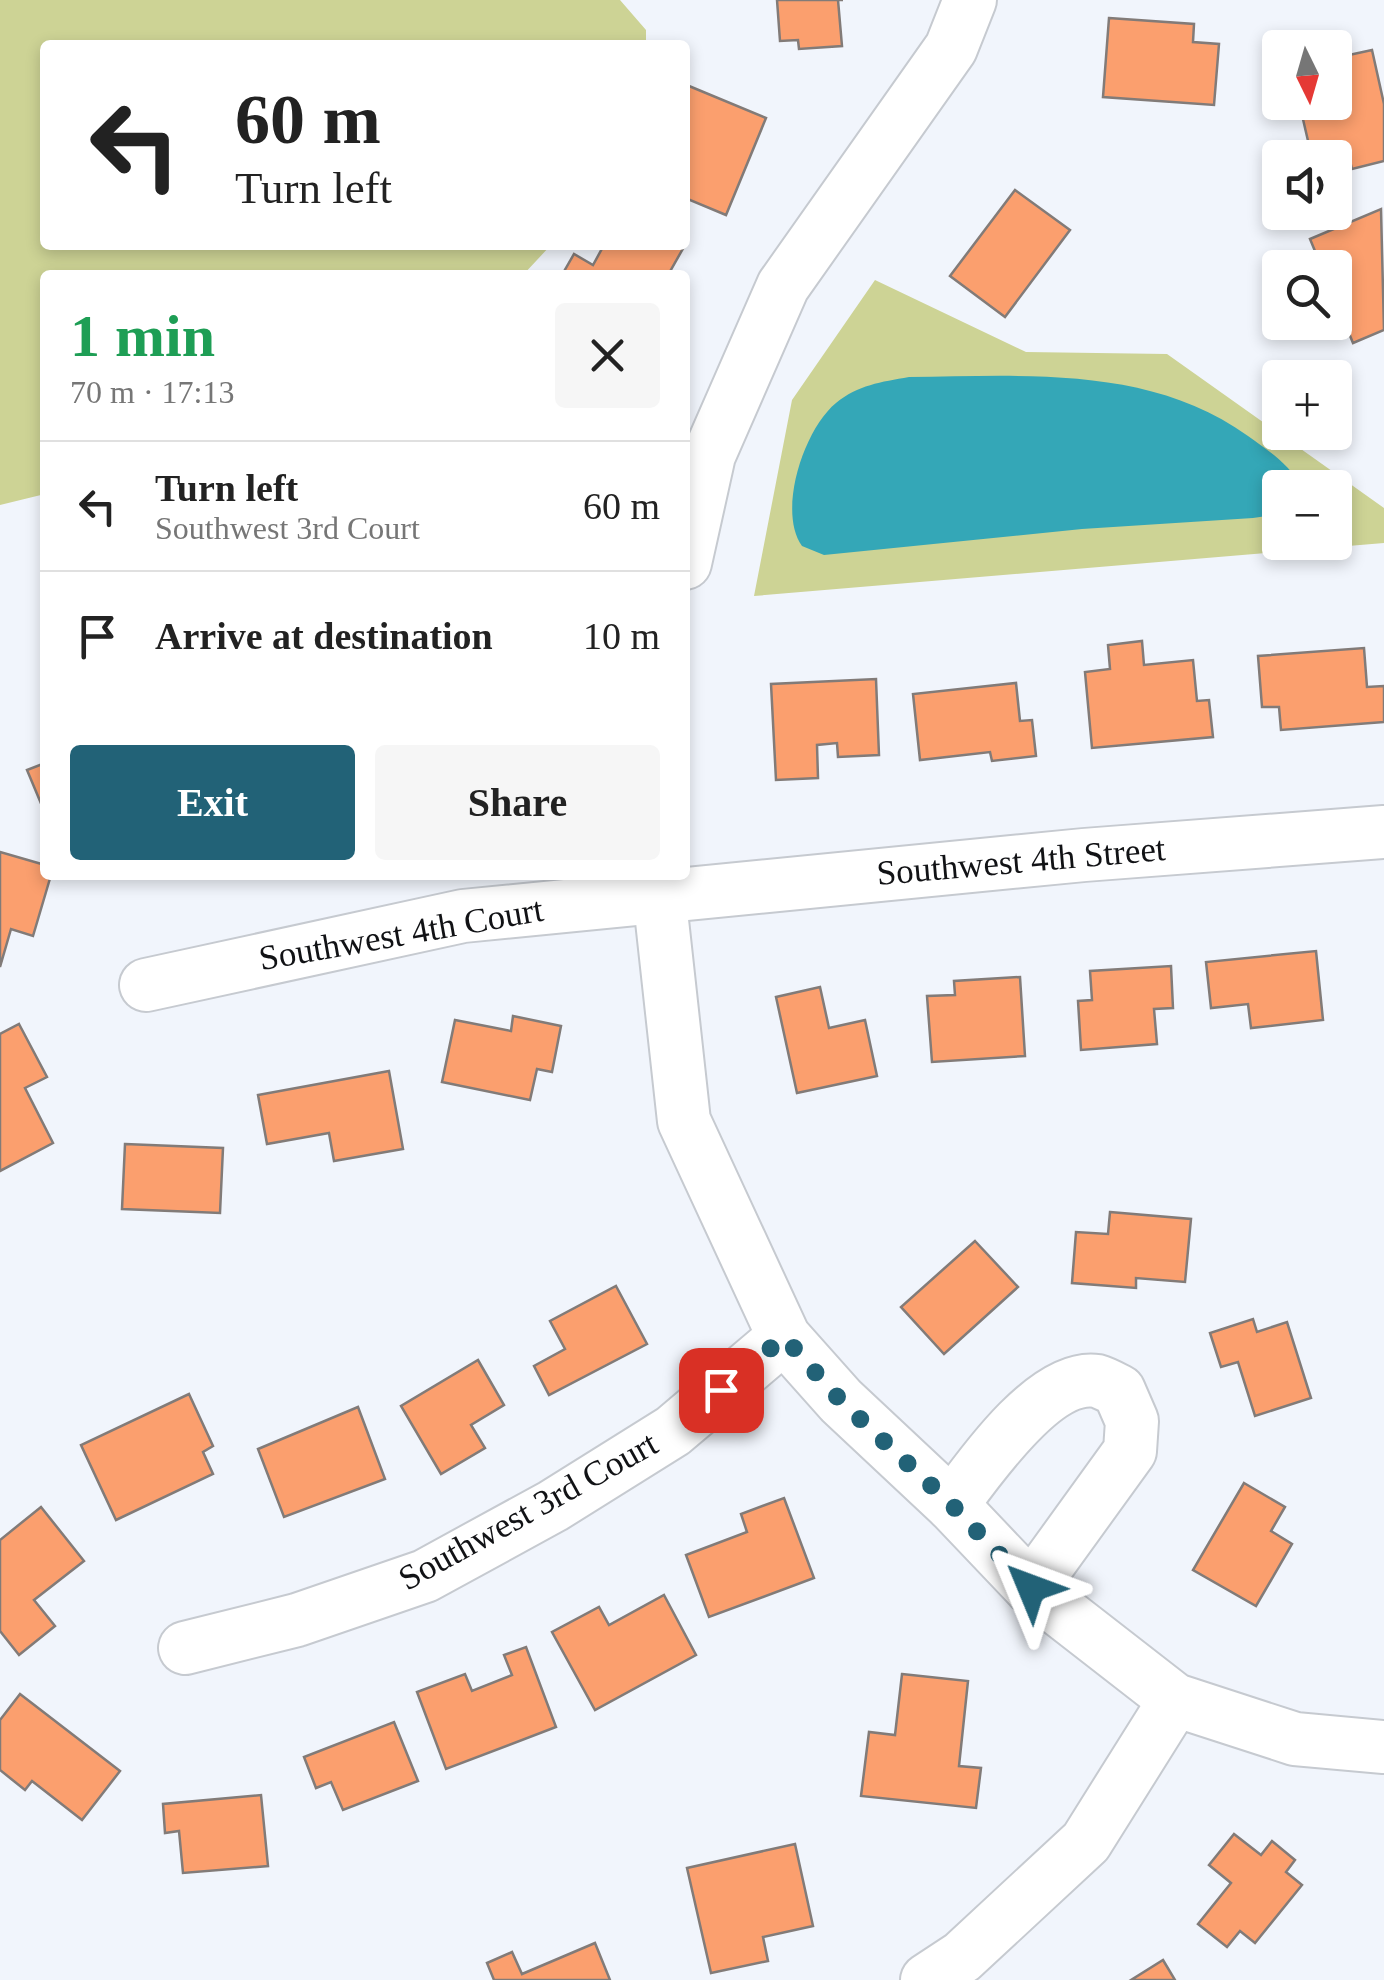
<!DOCTYPE html>
<html lang="en">
<head>
<meta charset="utf-8">
<style>
	body { margin:0; font-family:Georgia,serif; background:#f6f6f6; color:#222; height:100vh; display:flex; flex-direction:column; font-size:38px; white-space:nowrap }
	* { box-sizing:border-box; margin:0 }
	p { font-size:32px; color:#767676 }
	.icon { flex:none; width:55px; height:55px; fill:none; stroke:currentColor; stroke-width:2; stroke-linecap:round; stroke-linejoin:round }
	.map { position:relative; flex:1; overflow:hidden }
	.drawer { position:absolute; left:40px; top:270px; width:650px; height:610px; display:flex; flex-direction:column; background:#fff; border-radius:10px; box-shadow:0 5px 15px #0003 }
	.drawer>* { flex:none }
	.banner { position:absolute; left:40px; top:40px; width:650px; height:210px; border-radius:10px; box-shadow:0 5px 15px #0003; background:#fff; color:#222; overflow:hidden }
	.needle { width:65px; rotate:175deg }
	.buttons { position:absolute; left:1262px; top:30px; display:grid; gap:20px }
	.buttons a { display:grid; place-items:center; width:90px; height:90px; border-radius:10px; background:#fff; box-shadow:0 5px 15px #0003; font-size:50px }
	.pin { position:absolute; display:grid; place-items:center; width:85px; height:85px; color:#fff; margin:-42px; border-radius:20px; box-shadow:0 5px 15px #0006 }
	.me { position:absolute; width:110px; margin:-55px; rotate:314deg; stroke-linejoin:round; filter:drop-shadow(0 0 8px #0008) }
	.turn { display:flex; align-items:center; gap:35px; height:210px; padding:0 30px; font-size:45px }
	.turn .icon { width:130px; height:130px; stroke-width:2.5 }
	.turn b { display:block; font-size:70px; line-height:85px }
	.round { display:grid; place-items:center; flex:none; width:105px; height:105px; border-radius:10px; background:#f6f6f6 }
	.overview { display:flex; align-items:center; justify-content:space-between; height:170px; padding:0 30px }
	h1 { font-size:60px; font-weight:700; line-height:75px; color:#1e9e55 }
	.primary-button { display:flex; gap:20px; margin-top:auto; padding:20px 30px }
	.primary-button a { flex:1; height:115px; border-radius:10px; background:#226277; color:#fff; font-size:40px; font-weight:700; line-height:115px; text-align:center }
	.primary-button a+a { background:#f6f6f6; color:#222 }
	ul { padding:0; list-style:none }
	li { display:flex; align-items:center; gap:30px; height:130px; padding:0 30px; border-top:2px solid #e0e0e0 }
	li div { flex:1 }
	li b { display:block; font-size:38px }
	li em { font-style:normal }
	.map>svg:first-child { display:block }
</style>
</head>
<body>
<div class="map">
<svg width="1384" height="1980" viewBox="0 0 1384 1980">
	<rect width="100%" height="100%" fill="#f1f5fc"/>
	<!-- green -->
	<g fill="#cdd395" fill-rule="evenodd">
		<polygon points="0,0 620,0 646,30 646,45 45,45 45,245 551,245 523,275 45,275 45,494 0,505"/>
		<path d="M 875,280 L 1026,352 L 1167,354 L 1384,508 L 1384,543 L 754,596 L 792,400 ZM 1280,488 L 1335,488 L 1335,542 L 1280,542 Z"/>
	</g>
	<!-- water -->
	<path fill="#34a7b7" d="M 909,377 C 1025,376 1150,365 1248,436 C 1270,452 1288,463 1302,487 L 1280,488 L 1280,514 L 1253,518 L 1082,529 L 824,555 L 802,546 C 777,511 804,429 836,403 C 858,385 881,382 909,377 Z"/>
	<!-- building -->
	<g fill="#fb9f6e" stroke="#827b78" stroke-width="2.5">
		<polygon points="777,0 843,0 838,0 842,46 799,49 798,40 780,41"/>
		<polygon points="1109,18 1194,24 1193,42 1219,44 1214,105 1103,97"/>
		<polygon points="1372,50 1384,104 1384,161 1352,169 1349,157 1312,158 1299,102 1335,102 1335,58"/>
		<polygon points="689,86 766,118 726,215 685,198 685,96"/>
		<polygon points="1015,190 1070,230 1005,317 950,276"/>
		<polygon points="1381,209 1384,330 1353,343 1335,299 1335,268 1322,268 1310,239"/>
		<polygon points="604,245 685,245 668,275 562,275 574,254 593,265"/>
		<polygon points="1142,641 1144,665 1193,660 1197,701 1209,700 1213,737 1092,748 1085,672 1110,669 1108,645"/>
		<polygon points="1364,648 1367,687 1384,686 1384,722 1281,730 1279,707 1262,707 1258,656"/>
		<polygon points="876,679 879,755 838,757 837,743 817,745 818,778 776,780 771,684"/>
		<polygon points="1016,683 1020,721 1032,720 1036,756 992,761 990,752 920,760 913,694"/>
		<polygon points="45,763 45,813 27,770"/>
		<polygon points="0,852 45,865 45,875 51,875 33,936 11,929 0,967"/>
		<polygon points="1316,951 1323,1020 1251,1028 1248,1004 1211,1008 1206,962"/>
		<polygon points="1171,966 1173,1008 1154,1009 1157,1044 1081,1050 1078,1001 1092,1000 1090,971"/>
		<polygon points="1020,977 1025,1056 932,1062 927,996 955,995 954,981"/>
		<polygon points="820,987 829,1028 865,1020 877,1076 797,1093 776,997"/>
		<polygon points="513,1016 561,1026 552,1072 537,1069 530,1100 442,1082 455,1020 511,1031"/>
		<polygon points="19,1024 47,1077 25,1088 53,1143 0,1171 0,1034"/>
		<polygon points="389,1071 403,1149 334,1161 329,1133 267,1144 258,1095"/>
		<polygon points="125,1144 223,1148 220,1213 122,1209"/>
		<polygon points="1110,1212 1191,1219 1185,1282 1136,1278 1136,1288 1072,1283 1076,1232 1108,1234"/>
		<polygon points="975,1241 1018,1287 944,1354 901,1307"/>
		<polygon points="616,1286 647,1344 549,1395 534,1366 565,1349 550,1321"/>
		<polygon points="1253,1319 1257,1332 1287,1322 1311,1398 1255,1416 1238,1362 1221,1367 1210,1333"/>
		<polygon points="478,1360 504,1405 471,1425 485,1448 441,1474 401,1406"/>
		<polygon points="189,1394 213,1446 203,1452 213,1474 116,1520 81,1445"/>
		<polygon points="358,1407 385,1479 284,1517 258,1449"/>
		<polygon points="1244,1483 1285,1507 1271,1531 1292,1544 1256,1606 1193,1570"/>
		<polygon points="784,1498 814,1578 709,1617 686,1555 747,1532 741,1514"/>
		<polygon points="41,1507 84,1561 34,1600 55,1626 19,1655 0,1631 0,1540"/>
		<polygon points="664,1595 696,1655 595,1710 552,1632 599,1607 609,1625"/>
		<polygon points="526,1647 556,1727 446,1769 417,1692 465,1674 472,1691 512,1675 504,1655"/>
		<polygon points="902,1674 968,1681 959,1766 981,1768 976,1808 861,1796 869,1732 895,1735"/>
		<polygon points="20,1694 120,1771 82,1820 32,1781 25,1790 0,1770 0,1720"/>
		<polygon points="394,1722 418,1781 343,1810 331,1782 316,1788 304,1757"/>
		<polygon points="261,1795 268,1866 183,1873 179,1831 165,1833 163,1804"/>
		<polygon points="1234,1834 1261,1855 1272,1841 1295,1860 1286,1872 1302,1885 1255,1943 1240,1931 1227,1947 1198,1924 1231,1883 1209,1865"/>
		<polygon points="795,1844 813,1926 763,1937 768,1961 711,1973 687,1868"/>
		<polygon points="595,1943 610,1980 494,1980 487,1963 512,1952 522,1974"/>
		<polygon points="1163,1960 1175,1980 1131,1980"/>
	</g>
	<g fill="none" stroke-linecap="round" stroke-linejoin="round">
		<!-- minor casing -->
		<g stroke="#c6cad0" stroke-width="56">
			<g id="minor">
				<polyline points="685,563 709,455 783,286 951,48 970,0"/>
				<polyline points="657,875 684,1121 784,1337 841,1401 952,1505 1031,1588 1175,1700 1295,1739 1384,1747"/>
				<polyline points="146,985 463,916 1084,855 1384,832"/>
				<path d="M 952,1505 C 979,1468 1045,1373 1097,1381 C 1104,1383 1113,1388 1119,1391 L 1132,1421 L 1130,1451 L 1031,1588"/>
				<polyline points="185,1648 297,1620 425,1576 553,1506 673,1431 784,1337"/>
				<polyline points="927,1980 962,1957 1086,1842 1175,1700"/>
			</g>
		</g>
		<!-- minor -->
		<use href="#minor" stroke="#fff" stroke-width="52"/>
	</g>
	<g fill="none" stroke-linecap="round" stroke-linejoin="round">
		<!-- route -->
		<polyline stroke="#226277" stroke-width="18" stroke-dasharray="0 32.4" points="721,1390 784,1337 841,1401 952,1505 1031,1588"/>
	</g>
	<g text-anchor="middle" dominant-baseline="central" stroke-width="10" stroke-linejoin="round" paint-order="stroke">
		<!-- street labels -->
		<g font-size="35" fill="#111215" stroke="#fff">
			<text transform="translate(1021 861) rotate(-5)">Southwest 4th Street</text>
			<text transform="translate(401 934) rotate(-10)">Southwest 4th Court</text>
			<text transform="translate(528 1511) rotate(-29)">Southwest 3rd Court</text>
		</g>
	</g>
</svg>
<div class="buttons">
<a><svg class="needle" viewBox="-14 -14 28 28"><path d="M0-13l5 13h-10z" fill="#e53935"/><path d="M0 13l5-13h-10z" fill="#767676"/></svg></a>
<a><svg class="icon" aria-label="sound" viewBox="0 0 24 24"><path d="M4 9h4l5-4v14l-5-4H4zM17 9q2 3 0 6"/></svg></a>
<a><svg class="icon" aria-label="search" viewBox="0 0 24 24"><circle cx="10" cy="10" r="6"/><path d="M15 15l6 6"/></svg></a>
<a>+</a>
<a>−</a>
</div>
<div class="pin" style="left:721px;top:1390px;background:#d93025"><svg class="icon" aria-label="arrive" viewBox="0 0 24 24"><path d="M6 21V4h12l-3 4 3 4H6"/></svg></div>
<svg class="me" style="left:1031px;top:1588px" viewBox="-20 -20 40 40"><path d="M0-17L14 15 0 8-14 15z" fill="#226277" stroke="#fff" stroke-width="4"/></svg>
<div class="banner">
<div class="turn"><svg class="icon" aria-label="left" viewBox="0 0 24 24"><path d="M17 20v-9H6M10 6l-5 5 5 5"/></svg><div><b>60 m</b>Turn left</div></div>
</div>
<section class="drawer">
<div class="overview"><div><h1>1 min</h1><p>70 m · 17:13</p></div><a class="round"><svg class="icon" aria-label="close" viewBox="0 0 24 24"><path d="M6 6l12 12M18 6L6 18"/></svg></a></div>
<ul>
<li><svg class="icon" aria-label="left" viewBox="0 0 24 24"><path d="M17 20v-9H6M10 6l-5 5 5 5"/></svg><div><b>Turn left</b><p>Southwest 3rd Court</p></div><em>60 m</em></li>
<li><svg class="icon" aria-label="arrive" viewBox="0 0 24 24"><path d="M6 21V4h12l-3 4 3 4H6"/></svg><div><b>Arrive at destination</b></div><em>10 m</em></li>
</ul>
<div class="primary-button"><a>Exit</a><a>Share</a></div>
</section>
</div>
</body>
</html>
